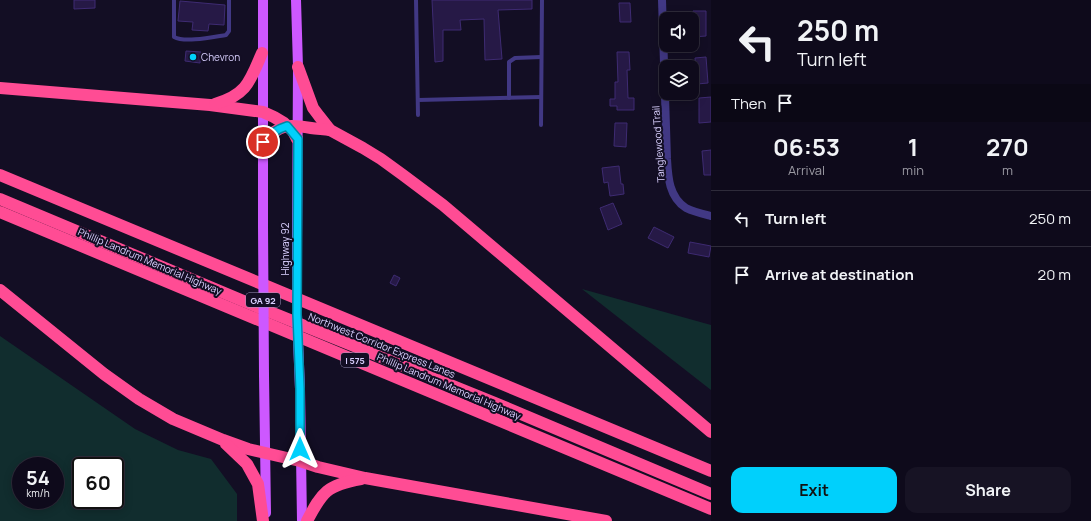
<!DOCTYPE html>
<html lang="en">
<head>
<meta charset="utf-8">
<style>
	body { margin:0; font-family:Manrope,sans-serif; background:#171324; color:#f1f3f6; height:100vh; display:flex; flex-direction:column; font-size:15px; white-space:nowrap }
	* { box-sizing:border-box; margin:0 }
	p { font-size:13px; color:#9b9aa3 }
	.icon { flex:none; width:22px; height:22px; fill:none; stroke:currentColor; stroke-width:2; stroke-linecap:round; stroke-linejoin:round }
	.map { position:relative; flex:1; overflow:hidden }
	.panel { display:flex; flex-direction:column; background:#0e0a1b; width:380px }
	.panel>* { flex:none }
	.banner { background:#0e0a1b; color:#f1f3f6; overflow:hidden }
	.fabs { position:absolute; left:659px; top:12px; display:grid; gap:8px }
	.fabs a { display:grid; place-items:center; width:40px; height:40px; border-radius:8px; background:#0e0a1b; box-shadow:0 2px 10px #0003,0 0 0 1px #2e2b3a; font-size:20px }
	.speed { position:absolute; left:12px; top:457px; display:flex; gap:8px; font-size:20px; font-weight:700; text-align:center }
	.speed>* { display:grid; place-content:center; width:52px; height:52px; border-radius:50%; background:#0e0a1b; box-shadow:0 2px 10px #0003,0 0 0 1px #2e2b3a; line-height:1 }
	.speed small { font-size:10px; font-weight:400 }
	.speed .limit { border:2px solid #111; border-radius:6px; background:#fff; color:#111 }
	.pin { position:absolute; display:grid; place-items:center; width:34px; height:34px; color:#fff; margin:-17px; border:2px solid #fff; border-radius:50%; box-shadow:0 1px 4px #0007 }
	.me { position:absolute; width:44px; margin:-22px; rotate:0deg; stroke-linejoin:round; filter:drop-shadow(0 0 3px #0008) }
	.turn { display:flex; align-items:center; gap:14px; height:84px; padding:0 20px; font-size:18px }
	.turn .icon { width:52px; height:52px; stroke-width:2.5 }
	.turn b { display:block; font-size:28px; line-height:34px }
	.then { display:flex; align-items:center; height:38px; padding:0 20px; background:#0003; gap:8px; font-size:15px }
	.eta { display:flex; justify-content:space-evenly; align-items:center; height:68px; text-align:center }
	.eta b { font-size:24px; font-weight:700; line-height:28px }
	.button { display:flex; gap:8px; margin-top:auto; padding:8px 20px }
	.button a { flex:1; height:46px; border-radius:12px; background:#00d0fc; color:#111; font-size:16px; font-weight:700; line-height:46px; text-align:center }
	.button a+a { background:#171324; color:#f1f3f6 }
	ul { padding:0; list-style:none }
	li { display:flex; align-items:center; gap:12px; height:56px; padding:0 20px; border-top:1px solid #2e2b3a }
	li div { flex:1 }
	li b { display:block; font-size:15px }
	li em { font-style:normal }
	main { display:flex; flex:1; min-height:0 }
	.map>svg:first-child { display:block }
</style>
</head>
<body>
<main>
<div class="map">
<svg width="711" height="521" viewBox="0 0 711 521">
	<rect width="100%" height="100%" fill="#130e24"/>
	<!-- green -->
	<g fill="#112d2e" fill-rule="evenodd">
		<polygon points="582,289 711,325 711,390"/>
		<path d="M 0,336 L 135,429 L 178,450 L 211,459 L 237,494 L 237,521 L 0,521 ZM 21,466 L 55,466 L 55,500 L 21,500 ZM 81,466 L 115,466 L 115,500 L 81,500 Z"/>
	</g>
	<!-- building -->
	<g fill="#261946" stroke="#3e2b72">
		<polygon points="74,0 95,0 95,8 74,9"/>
		<polygon points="432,0 532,0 532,9 498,10 502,59 485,60 484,19 460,20 461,30 443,30 443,61 435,62"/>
		<polygon points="180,1 225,5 224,25 209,24 208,31 192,30 193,22 178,21"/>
		<polygon points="619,3 630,3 631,22 620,22"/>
		<polygon points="693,11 706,11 706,36 693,37"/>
		<polygon points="186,51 201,52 200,63 185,61"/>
		<polygon points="617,52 629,52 630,70 627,70 628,98 634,98 634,110 617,110 617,106 610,106 610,99 615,99 615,82 618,82"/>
		<polygon points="706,57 708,83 697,84 695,58"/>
		<polygon points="711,97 711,122 699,123 699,98"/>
		<polygon points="615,123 627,123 626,147 614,146"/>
		<polygon points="711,150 711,175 704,175 702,151"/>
		<polygon points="619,166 621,184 623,184 624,194 610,196 608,182 604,183 602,168"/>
		<polygon points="613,203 622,224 608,230 600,208"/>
		<polygon points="654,227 674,237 668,248 648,238"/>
		<polygon points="690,242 711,246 709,257 688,253"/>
		<polygon points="394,275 400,278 396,286 390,283"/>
	</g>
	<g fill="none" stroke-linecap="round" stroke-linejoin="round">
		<!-- service -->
		<g stroke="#413884" stroke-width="4">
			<path d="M 174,0 L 174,37 C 185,43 213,37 226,35 L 229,31 L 229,0"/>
			<polyline points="416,0 418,115"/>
			<polyline points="509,98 509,62 515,58 541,57"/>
			<polyline points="418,100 541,97"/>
			<polyline points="541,125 542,0"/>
		</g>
		<!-- minor -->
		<path stroke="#413884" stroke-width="8" d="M 662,0 L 667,159 C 668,177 669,197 686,208 C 694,212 703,214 711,216"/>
		<!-- primary -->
		<g stroke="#cd58ff" stroke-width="10">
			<polyline points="296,0 298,67 297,239"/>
			<polyline points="263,226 263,0"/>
			<polyline points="264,375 266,513"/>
			<polyline points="300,389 302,521"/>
		</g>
		<!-- motorway -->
		<g stroke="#ff4c94" stroke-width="12">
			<polyline points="298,67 313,108 319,116 330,130 363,148 381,159 403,175 443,205 711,432"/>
			<polyline points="0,88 210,105 263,112 274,117 284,123 293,131 297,139"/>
			<path d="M 215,104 C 247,95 250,81 262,53"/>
			<path d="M 263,142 C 280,124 288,124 311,128 C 317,129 324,129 330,130"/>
			<polyline points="0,175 711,471"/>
			<polyline points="0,199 253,305 495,403 711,494"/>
			<polyline points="0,212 711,509"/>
			<polyline points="0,290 104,374 139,399 173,419 223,440 248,449 300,461 318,467 365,478 606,521"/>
			<polyline points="226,444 247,464 258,484 263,521"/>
			<path d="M 307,521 C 322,492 327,485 361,479"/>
		</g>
		<!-- primary-bridge -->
		<g stroke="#cd58ff" stroke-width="10">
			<polyline points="263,226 264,375"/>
			<polyline points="297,239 297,315 300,389"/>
		</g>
	</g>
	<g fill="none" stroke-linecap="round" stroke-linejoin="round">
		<!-- route casing -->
		<g stroke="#0087a4" stroke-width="10">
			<path id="route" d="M 263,142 C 271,134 277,129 287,126 L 298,139 L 297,314 L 300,389 L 300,449"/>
		</g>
		<!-- route -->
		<use href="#route" stroke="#00d0fc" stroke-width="7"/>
	</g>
	<!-- markers -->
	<circle fill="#00d0fc" stroke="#130e24" stroke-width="1.5" cx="193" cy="57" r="4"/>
	<g text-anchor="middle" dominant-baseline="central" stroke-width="4" stroke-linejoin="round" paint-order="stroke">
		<!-- shield labels -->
		<g fill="#130e24" stroke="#9e96bd" stroke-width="1">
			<rect x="246" y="293" width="34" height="14" rx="3"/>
			<rect x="341" y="353" width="28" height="14" rx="3"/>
		</g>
		<g font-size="9" font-weight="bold" fill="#dad1ff">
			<text x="263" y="300">GA 92</text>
			<text x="355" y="360">I 575</text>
		</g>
		<!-- poi labels -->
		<g font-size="10" fill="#dad1ff" stroke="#130e24" text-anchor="start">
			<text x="201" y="57">Chevron</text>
		</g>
		<!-- street labels -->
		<g font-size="10" fill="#dad1ff" stroke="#130e24">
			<text transform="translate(658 144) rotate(-94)">Tanglewood Trail</text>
			<text transform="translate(285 249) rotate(-90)">Highway 92</text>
			<text transform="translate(150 261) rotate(23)">Phillip Landrum Memorial Highway</text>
			<text transform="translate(382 345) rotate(22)">Northwest Corridor Express Lanes</text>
			<text transform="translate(449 386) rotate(23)">Phillip Landrum Memorial Highway</text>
		</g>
	</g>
</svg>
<div class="fabs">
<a><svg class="icon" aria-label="sound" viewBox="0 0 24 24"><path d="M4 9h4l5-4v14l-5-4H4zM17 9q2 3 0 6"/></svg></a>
<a><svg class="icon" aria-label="layers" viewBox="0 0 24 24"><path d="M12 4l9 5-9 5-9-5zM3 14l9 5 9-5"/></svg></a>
</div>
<div class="speed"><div>54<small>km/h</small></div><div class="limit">60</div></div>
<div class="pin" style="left:263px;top:142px;background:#d93025"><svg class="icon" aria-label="arrive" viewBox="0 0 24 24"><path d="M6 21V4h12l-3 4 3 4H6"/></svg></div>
<svg class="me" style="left:300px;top:449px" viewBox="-20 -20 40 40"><path d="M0-17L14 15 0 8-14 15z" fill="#00d0fc" stroke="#fff" stroke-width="4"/></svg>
</div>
<section class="panel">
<div class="banner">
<div class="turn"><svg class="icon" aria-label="left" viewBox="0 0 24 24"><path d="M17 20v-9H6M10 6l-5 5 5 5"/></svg><div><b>250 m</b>Turn left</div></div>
<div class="then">Then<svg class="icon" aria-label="arrive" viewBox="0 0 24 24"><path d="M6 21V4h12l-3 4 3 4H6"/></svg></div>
</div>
<div class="eta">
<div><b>06:53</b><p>Arrival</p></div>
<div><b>1</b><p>min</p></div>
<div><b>270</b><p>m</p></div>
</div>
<ul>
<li><svg class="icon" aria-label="left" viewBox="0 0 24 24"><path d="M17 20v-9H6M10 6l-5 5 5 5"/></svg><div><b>Turn left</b></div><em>250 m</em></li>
<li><svg class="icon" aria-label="arrive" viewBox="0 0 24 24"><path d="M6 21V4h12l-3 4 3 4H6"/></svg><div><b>Arrive at destination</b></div><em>20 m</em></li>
</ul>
<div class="button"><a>Exit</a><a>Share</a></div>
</section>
</main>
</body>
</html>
